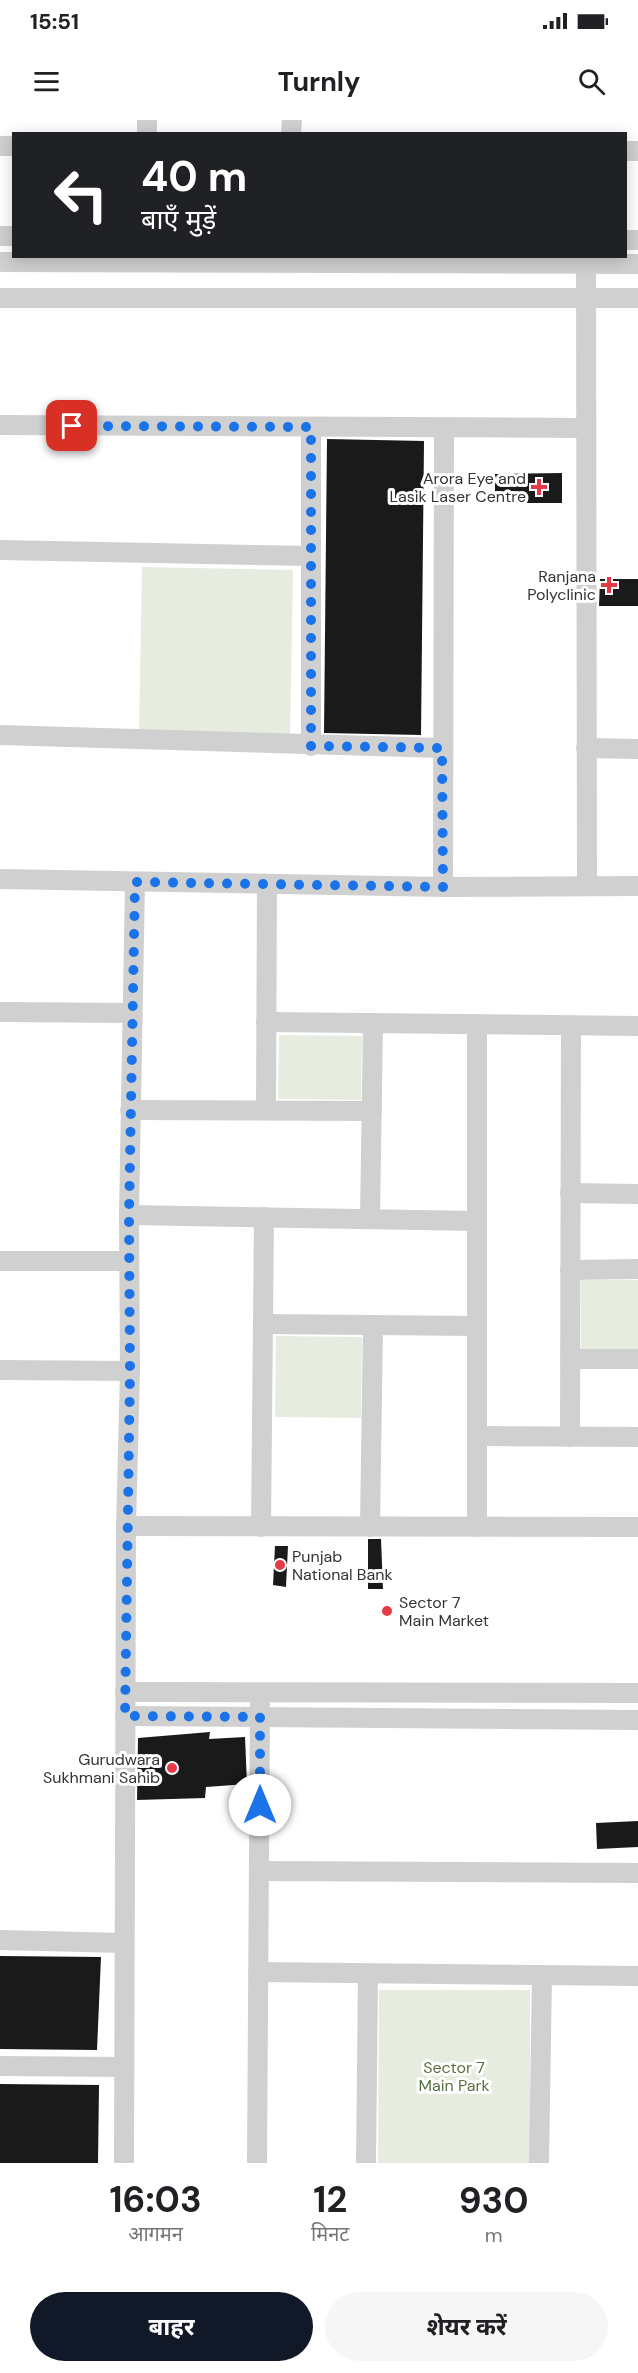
<!DOCTYPE html>
<html lang="hi">
<head>
<meta charset="utf-8">
<style>
	body { margin:0; font-family:"DM Sans","Noto Sans Devanagari",sans-serif; background:#f6f6f6; color:#202124; height:100vh; display:flex; flex-direction:column; font-size:22px; white-space:nowrap }
	* { box-sizing:border-box; margin:0 }
	p { font-size:20px; color:#757577 }
	.icon { flex:none; width:33px; height:33px; fill:none; stroke:currentColor; stroke-width:2; stroke-linecap:round; stroke-linejoin:round }
	.map { position:relative; height:2043px; overflow:hidden }
	.panel { display:flex; flex-direction:column; background:#fff; flex:1 }
	.panel>* { flex:none }
	.banner { position:absolute; left:12px; top:12px; width:615px; height:126px; border-radius:0px; box-shadow:0 3px 15px #0003; background:#202124; color:#fff; overflow:hidden }
	.pin { position:absolute; display:grid; place-items:center; width:51px; height:51px; color:#fff; margin:-26px; border-radius:12px; box-shadow:0 3px 9px #0006 }
	.me { position:absolute; width:66px; margin:-33px; rotate:0deg; stroke-linejoin:round; filter:drop-shadow(0 0 4px #0008) }
	.turn { display:flex; align-items:center; gap:21px; height:126px; padding:0 30px; font-size:27px }
	.turn .icon { width:78px; height:78px; stroke-width:2.5 }
	.turn b { display:block; font-size:42px; line-height:51px }
	.eta { display:flex; justify-content:space-evenly; align-items:center; height:102px; text-align:center }
	.eta b { font-size:36px; font-weight:700; line-height:42px }
	.button { display:flex; gap:12px; margin-top:auto; padding:12px 30px }
	.button a { flex:1; height:69px; border-radius:36px; background:#111827; color:#fff; font-size:24px; font-weight:700; line-height:69px; text-align:center }
	.button a+a { background:#f6f6f6; color:#202124 }
	.status { display:flex; justify-content:space-between; align-items:center; height:42px; padding:0 30px; background:#fff; direction:ltr }
	.status svg { height:16px; fill:currentColor }
	header { display:flex; justify-content:space-between; align-items:center; height:78px; padding:0 30px; background:#fff; font-size:27px; font-weight:700 }
	.map>svg:first-child { display:block }
</style>
</head>
<body>
<div class="status"><b>15:51</b><svg viewBox="0 0 49 12"><path d="M0 12V9h3v3zM5 12V6h3v6zM10 12V3h3v9zM15 12V0h3v12zM26 1h20v11H26zM47 4h2v5h-2z"/></svg></div>
<header><svg class="icon" aria-label="menu" viewBox="0 0 24 24"><path d="M4 6h16M4 12h16M4 18h16"/></svg>Turnly<svg class="icon" aria-label="search" viewBox="0 0 24 24"><circle cx="10" cy="10" r="6"/><path d="M15 15l6 6"/></svg></header>
<div class="map">
<svg width="638" height="2043" viewBox="0 0 638 2043">
	<rect width="100%" height="100%" fill="#fff"/>
	<!-- green -->
	<g fill="#e6ecdf">
		<polygon points="142,447 293,450 290,616 139,613"/>
		<polygon points="279,915 362,916 361,980 278,979"/>
		<polygon points="581,1160 638,1160 638,1232 581,1231"/>
		<polygon points="276,1216 362,1217 361,1298 275,1297"/>
		<polygon points="379,1870 530,1870 530,2043 378,2043"/>
	</g>
	<!-- building -->
	<g fill="#1a1a1a">
		<polygon points="327,319 424,321 421,615 324,613"/>
		<polygon points="562,353 562,383 495,383 495,354"/>
		<polygon points="600,459 638,459 638,486 599,486"/>
		<polygon points="368,1419 381,1419 383,1469 368,1469"/>
		<polygon points="275,1426 288,1426 286,1467 273,1465"/>
		<polygon points="210,1612 209,1619 245,1617 247,1664 206,1667 205,1678 137,1680 138,1618"/>
		<polygon points="638,1701 638,1727 597,1729 596,1703"/>
		<polygon points="0,1836 101,1837 97,1930 0,1929"/>
		<polygon points="0,1964 99,1965 98,2043 0,2043"/>
	</g>
	<g fill="none" stroke-linecap="round" stroke-linejoin="round">
		<!-- minor -->
		<g stroke="#d0d0d0" stroke-width="20">
			<polyline points="147,14 147,0"/>
			<polyline points="291,14 292,0"/>
			<polyline points="0,26 14,26"/>
			<polyline points="626,31 638,31"/>
			<polyline points="0,116 14,116"/>
			<polyline points="626,120 638,120"/>
			<polyline points="586,136 587,766"/>
			<polyline points="0,142 638,144"/>
			<polyline points="0,178 638,178"/>
			<polyline points="0,305 586,308"/>
			<polyline points="311,307 311,626"/>
			<polyline points="0,430 311,436"/>
			<polyline points="0,615 442,628"/>
			<polyline points="586,628 638,629"/>
			<polyline points="0,759 443,767 638,766"/>
			<polyline points="443,767 444,308"/>
			<polyline points="0,892 132,893"/>
			<polyline points="266,902 638,906"/>
			<polyline points="266,989 267,765"/>
			<polyline points="130,990 372,991"/>
			<polyline points="570,1073 638,1074"/>
			<polyline points="129,1095 477,1101"/>
			<polyline points="370,1099 373,903"/>
			<polyline points="0,1141 128,1141"/>
			<polyline points="570,1150 638,1149"/>
			<polyline points="263,1204 477,1206"/>
			<polyline points="570,1239 638,1239"/>
			<polyline points="0,1250 130,1251"/>
			<polyline points="477,1316 638,1317"/>
			<polyline points="570,1317 571,905"/>
			<polyline points="126,1406 638,1407"/>
			<polyline points="261,1407 264,1097"/>
			<polyline points="370,1407 373,1205"/>
			<polyline points="477,1407 477,904"/>
			<polyline points="125,1572 638,1573"/>
			<polyline points="125,1596 638,1600"/>
			<polyline points="259,1751 638,1753"/>
			<polyline points="0,1820 124,1823"/>
			<polyline points="258,1852 638,1856"/>
			<polyline points="0,1946 124,1947"/>
			<polyline points="124,2043 126,1406 130,1251 129,1095 135,762"/>
			<polyline points="257,2043 260,1584"/>
			<polyline points="366,2043 368,1853"/>
			<polyline points="539,2043 542,1855"/>
		</g>
	</g>
	<g fill="none" stroke-linecap="round" stroke-linejoin="round">
		<!-- route -->
		<polyline stroke="#1a73e8" stroke-width="10" stroke-dasharray="0 18" points="72,306 311,307 311,626 442,628 443,767 135,762 129,1095 130,1251 125,1596 260,1597 260,1685"/>
	</g>
	<!-- markers -->
	<g fill="#e63946" stroke="#fff" stroke-width="2">
		<path d="M536 358h6v6h6v6h-6v6h-6v-6h-6v-6h6z"/>
		<path d="M606 456h6v6h6v6h-6v6h-6v-6h-6v-6h6z"/>
		<circle cx="280" cy="1445" r="6"/>
		<circle cx="387" cy="1491" r="6"/>
		<circle cx="172" cy="1648" r="6"/>
	</g>
	<g text-anchor="middle" dominant-baseline="central" stroke-width="6" stroke-linejoin="round" paint-order="stroke">
		<!-- poi labels -->
		<g font-size="16" fill="#333" stroke="#fff" text-anchor="end">
			<text x="526" y="358">Arora Eye and<tspan x="526" dy="18">Lasik Laser Centre</tspan></text>
			<text x="596" y="456">Ranjana<tspan x="596" dy="18">Polyclinic</tspan></text>
			<text x="292" y="1436" text-anchor="start">Punjab<tspan x="292" dy="18">National Bank</tspan></text>
			<text x="399" y="1482" text-anchor="start">Sector 7<tspan x="399" dy="18">Main Market</tspan></text>
			<text x="160" y="1639">Gurudwara<tspan x="160" dy="18">Sukhmani Sahib</tspan></text>
		</g>
		<!-- park labels -->
		<g font-size="16" fill="#56703f" stroke="#fff">
			<text x="454" y="1947">Sector 7<tspan x="454" dy="18">Main Park</tspan></text>
		</g>
	</g>
</svg>
<div class="pin" style="left:72px;top:306px;background:#d93025"><svg class="icon" aria-label="arrive" viewBox="0 0 24 24"><path d="M6 21V4h12l-3 4 3 4H6"/></svg></div>
<svg class="me" style="left:260px;top:1685px" viewBox="-20 -20 40 40"><circle r="19" fill="#fff"/><path d="M0-13L10 11 0 6-10 11z" fill="#1a73e8"/></svg>
<div class="banner">
<div class="turn"><svg class="icon" aria-label="left" viewBox="0 0 24 24"><path d="M17 20v-9H6M10 6l-5 5 5 5"/></svg><div><b>40 m</b>बाएँ मुड़ें</div></div>
</div>
</div>
<section class="panel">
<div class="eta">
<div><b>16:03</b><p>आगमन</p></div>
<div><b>12</b><p>मिनट</p></div>
<div><b>930</b><p>m</p></div>
</div>
<div class="button"><a>बाहर</a><a>शेयर करें</a></div>
</section>
</body>
</html>
